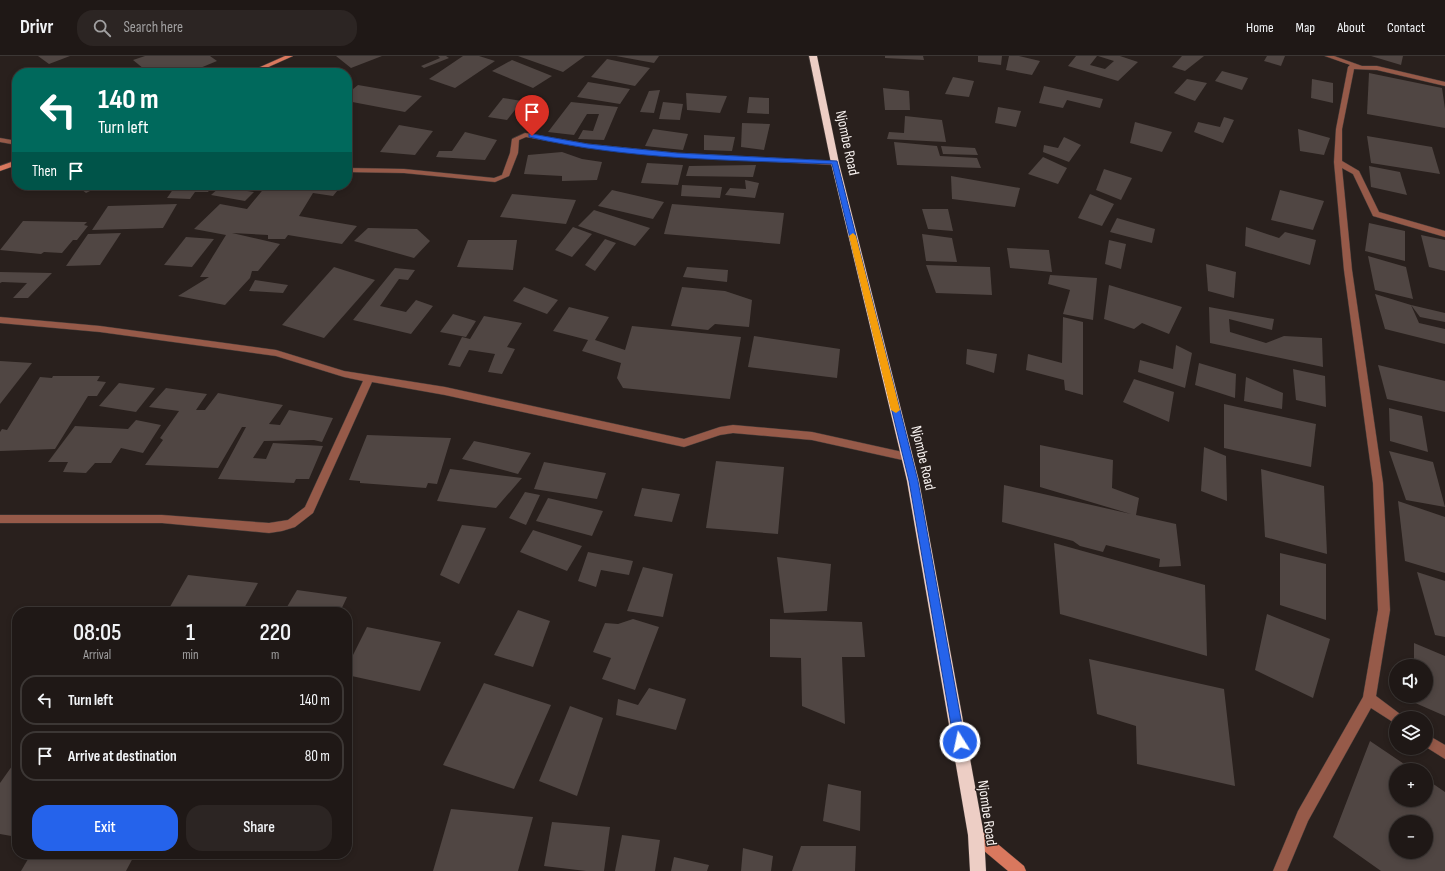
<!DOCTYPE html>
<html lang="en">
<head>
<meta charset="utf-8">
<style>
	body { margin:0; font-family:"Sofia Sans Condensed",sans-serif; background:#2c2523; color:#f1f3f6; height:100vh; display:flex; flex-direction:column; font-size:15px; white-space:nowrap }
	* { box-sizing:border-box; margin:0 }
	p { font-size:13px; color:#a1a0a1 }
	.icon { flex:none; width:22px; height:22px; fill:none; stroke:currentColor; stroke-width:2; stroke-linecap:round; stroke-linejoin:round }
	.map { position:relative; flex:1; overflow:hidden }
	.details { position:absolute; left:12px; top:551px; width:340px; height:252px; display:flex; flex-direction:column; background:#1f1816; border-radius:16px; box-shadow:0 2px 6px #0003,0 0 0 1px #3c3735 }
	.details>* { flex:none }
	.top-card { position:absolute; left:12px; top:12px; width:340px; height:122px; border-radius:16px; box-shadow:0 2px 6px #0003,0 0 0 1px #3c3735; background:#00695c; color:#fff; overflow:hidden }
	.tools { position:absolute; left:1389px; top:603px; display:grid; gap:8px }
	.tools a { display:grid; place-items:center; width:44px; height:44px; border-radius:50%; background:#1f1816; box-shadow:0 2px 6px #0003,0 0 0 1px #3c3735; font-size:20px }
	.pin { position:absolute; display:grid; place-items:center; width:34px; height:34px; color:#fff; margin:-41px -17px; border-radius:50% 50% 50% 0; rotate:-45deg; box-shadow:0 0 4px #0007 }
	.pin .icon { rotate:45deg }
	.me { position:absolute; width:44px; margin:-22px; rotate:350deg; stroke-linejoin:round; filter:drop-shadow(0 0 3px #0008) }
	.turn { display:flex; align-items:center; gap:14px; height:84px; padding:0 20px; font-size:18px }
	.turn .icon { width:52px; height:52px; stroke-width:2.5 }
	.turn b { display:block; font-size:28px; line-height:34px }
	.then { display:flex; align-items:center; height:38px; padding:0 20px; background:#0003; gap:8px; font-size:15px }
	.eta { display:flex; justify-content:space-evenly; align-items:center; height:68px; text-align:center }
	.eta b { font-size:24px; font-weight:600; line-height:28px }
	.cta { display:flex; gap:8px; margin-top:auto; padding:8px 20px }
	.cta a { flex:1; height:46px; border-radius:16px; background:#2563eb; color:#fff; font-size:16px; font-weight:600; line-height:46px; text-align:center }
	.cta a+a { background:#2c2523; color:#f1f3f6 }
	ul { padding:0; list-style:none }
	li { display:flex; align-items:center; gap:12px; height:50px; margin:0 8px 6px; padding:0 12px; border:2px solid #3c3735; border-radius:16px }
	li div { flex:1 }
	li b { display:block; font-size:15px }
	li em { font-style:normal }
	header { display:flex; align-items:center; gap:24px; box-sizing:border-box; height:56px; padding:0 20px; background:#1f1816; border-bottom:1px solid #3c3735 }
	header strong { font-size:19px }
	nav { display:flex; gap:22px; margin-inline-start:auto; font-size:14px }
	.search { width:280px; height:36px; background:#2c2523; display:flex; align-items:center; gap:10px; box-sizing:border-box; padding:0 14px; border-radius:16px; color:#a1a0a1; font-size:15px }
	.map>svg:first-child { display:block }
</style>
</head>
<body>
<header>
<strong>Drivr</strong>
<div class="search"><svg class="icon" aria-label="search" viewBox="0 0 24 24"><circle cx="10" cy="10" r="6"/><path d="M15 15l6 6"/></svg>Search here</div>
<nav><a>Home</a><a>Map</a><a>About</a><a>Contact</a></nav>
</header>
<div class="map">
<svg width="1445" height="815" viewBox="0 0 1445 815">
	<rect width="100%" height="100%" fill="#29201d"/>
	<!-- building -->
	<g fill="#504643" fill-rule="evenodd">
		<polygon points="38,0 70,0 49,8"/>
		<polygon points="145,0 210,0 217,5 188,17 149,17 133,4"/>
		<polygon points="336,0 382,0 351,12"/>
		<polygon points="438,0 446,0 449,2 424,12 421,10 440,2"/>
		<polygon points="463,0 479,0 495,5 455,32 429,23"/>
		<polygon points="518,0 585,0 563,16"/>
		<polygon points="616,0 659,0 654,7"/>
		<polygon points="885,0 923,0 924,4 885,2"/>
		<polygon points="978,0 1002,0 1001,9 978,6"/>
		<polygon points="1009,0 1019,0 1040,5 1032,19 1006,14"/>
		<polygon points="1076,0 1097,0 1090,9 1105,13 1114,5 1098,0 1120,0 1138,6 1118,25 1068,10"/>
		<polygon points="1182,0 1204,0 1185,15 1172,11"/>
		<polygon points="1267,0 1285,0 1281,10 1264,5"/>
		<polygon points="1371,0 1403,0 1401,9"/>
		<polygon points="607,3 650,12 635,30 591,21"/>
		<polygon points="512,4 552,20 533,32 492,15"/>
		<polygon points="1222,15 1248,22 1242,34 1215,25"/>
		<polygon points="1369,17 1442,32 1445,53 1445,72 1367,58"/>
		<polygon points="953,21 974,25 969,41 945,38"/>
		<polygon points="1187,23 1207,27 1195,45 1174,37"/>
		<polygon points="1312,23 1333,27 1333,47 1311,42"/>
		<polygon points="588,26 630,33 620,48 577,41"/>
		<polygon points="358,29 422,40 405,56 347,45 347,38"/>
		<polygon points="1044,30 1103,43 1100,52 1067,44 1063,52 1039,47"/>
		<polygon points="883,32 909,35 910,54 885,54"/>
		<polygon points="660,34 654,57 640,56 649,35"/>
		<polygon points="686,37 727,40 720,57 687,54"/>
		<polygon points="749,41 769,42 769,58 747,57"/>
		<polygon points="503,42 522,45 507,64 488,61"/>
		<polygon points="571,46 618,51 604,84 578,83 583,74 593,75 599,58 587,58 574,79 548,76"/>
		<polygon points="663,46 683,48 680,64 659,63"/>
		<polygon points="998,51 1021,55 1016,71 995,67"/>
		<polygon points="905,60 942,64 946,86 887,83 889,76 904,77"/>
		<polygon points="1224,61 1234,64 1223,87 1194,76 1198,66 1220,71"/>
		<polygon points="1135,66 1172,76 1162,96 1130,87"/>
		<polygon points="742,67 770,68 764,94 741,91"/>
		<polygon points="399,69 433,75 415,99 380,96"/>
		<polygon points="653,73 688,78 683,94 645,90"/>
		<polygon points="1298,73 1330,82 1324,99 1300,95"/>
		<polygon points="465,76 497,84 485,104 436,101 439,95 452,95"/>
		<polygon points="704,79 735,81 732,95 704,94"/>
		<polygon points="1367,80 1432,91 1440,118 1371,107"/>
		<polygon points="1064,81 1081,89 1069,106 1043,96 1044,89 1058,92"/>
		<polygon points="894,86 937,90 940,100 977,102 981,112 897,109"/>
		<polygon points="941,90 975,92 978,99 943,98"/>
		<polygon points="562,96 582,103 602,106 597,124 562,125 562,120 524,118 528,99"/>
		<polygon points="1043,101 1067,112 1058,128 1028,118"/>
		<polygon points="647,107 683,109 678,129 641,127"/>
		<polygon points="756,109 753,121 686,120 689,110"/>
		<polygon points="1369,110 1400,116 1407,139 1371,131"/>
		<polygon points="1104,113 1132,122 1121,144 1096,134"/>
		<polygon points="951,120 1020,132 1015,151 952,143"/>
		<polygon points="745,124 759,127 755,142 725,139 730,132 746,133"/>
		<polygon points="76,129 102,129 86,137"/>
		<polygon points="176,129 213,129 208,136 195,136 190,143 167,142"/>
		<polygon points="303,129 342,129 333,140 313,137 299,160 357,170 342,188 288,179 285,183 268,183 268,179 232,177 280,188 258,215 252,215 250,222 225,249 178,240 209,221 200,221 226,179 194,173 220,148 247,153 266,130 300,133"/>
		<polygon points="682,129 722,131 720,142 681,140"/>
		<polygon points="220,131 254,136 245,145 211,139"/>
		<polygon points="612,134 664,146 653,163 598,150"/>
		<polygon points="1280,134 1324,145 1313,174 1271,164"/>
		<polygon points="512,138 576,144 566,168 500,161"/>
		<polygon points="1090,138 1114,148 1102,170 1078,162"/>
		<polygon points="177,148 163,172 92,174 108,150"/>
		<polygon points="672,148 784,157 780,188 664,178"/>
		<polygon points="922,153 948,153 953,175 928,173"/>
		<polygon points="594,154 650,172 635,190 578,170"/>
		<polygon points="1117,162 1155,173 1152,187 1110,176"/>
		<polygon points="23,165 87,166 84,169 88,170 77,184 73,184 62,197 44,196 41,198 0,194"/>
		<polygon points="1369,167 1405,175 1405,205 1365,195"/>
		<polygon points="573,171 592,178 572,201 555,194"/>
		<polygon points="1246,171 1279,182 1285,176 1316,184 1310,209 1245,190"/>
		<polygon points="368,172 417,173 430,185 414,202 354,185"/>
		<polygon points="121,177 100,209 66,210 88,178"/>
		<polygon points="922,178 952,182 957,206 926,205"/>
		<polygon points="1421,179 1445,184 1445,215 1429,211"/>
		<polygon points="186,181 214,183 192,211 164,209"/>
		<polygon points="605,183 616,187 595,215 585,209"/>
		<polygon points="468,184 517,184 513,214 457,211"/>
		<polygon points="1109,184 1126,188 1121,213 1105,208"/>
		<polygon points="1007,192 1049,194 1052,216 1010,212"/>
		<polygon points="1368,200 1406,211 1413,243 1375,234"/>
		<polygon points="1206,208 1236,216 1234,242 1208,235"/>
		<polygon points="926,209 990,211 992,239 936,237"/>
		<polygon points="334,211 375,224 324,282 282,269"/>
		<polygon points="687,211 728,214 727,226 683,221"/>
		<polygon points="395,212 415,214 408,224 399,223 380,250 406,256 416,244 433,250 411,278 353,264"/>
		<polygon points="0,216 52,217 28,242 13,242 27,227 2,226 0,227"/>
		<polygon points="1050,219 1097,222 1093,264 1063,258 1070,234 1048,228"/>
		<polygon points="255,224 288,229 283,237 249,235"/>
		<polygon points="1109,229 1182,251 1169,278 1142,267 1134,273 1104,263"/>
		<polygon points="524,231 558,244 547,258 513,245"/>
		<polygon points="682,231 725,235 752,244 749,271 715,268 708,274 671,270"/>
		<polygon points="1375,238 1411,249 1445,257 1445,266 1420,261 1411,249 1419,267 1445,273 1445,288 1385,273"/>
		<polygon points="569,251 609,261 595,284 625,294 632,270 741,281 730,343 623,332 617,322 621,307 582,295 588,284 553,275"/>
		<polygon points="1209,251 1274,263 1272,274 1229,263 1230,276 1266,287 1284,280 1322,282 1323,311 1210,287"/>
		<polygon points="453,258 476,265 466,281 440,276"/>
		<polygon points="484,260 522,267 507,291 515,293 502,318 488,316 495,298 469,294 460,311 448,309 462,281 470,283"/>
		<polygon points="1063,261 1083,266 1083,339 1065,334 1064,324 1026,314 1028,298 1062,307"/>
		<polygon points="754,280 840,293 837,322 748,311"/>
		<polygon points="1176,289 1192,297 1185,332 1138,316 1140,304 1173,313"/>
		<polygon points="967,293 997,298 994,317 966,308"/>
		<polygon points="0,305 32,307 0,348"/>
		<polygon points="1199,307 1236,318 1235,342 1195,329"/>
		<polygon points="1378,309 1445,325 1445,356 1387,343"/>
		<polygon points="1293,313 1325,320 1326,351 1296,344"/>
		<polygon points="53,320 100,320 97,325 106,326 97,340 88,340 55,393 0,395 0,376 2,373 7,374 40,321 52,322"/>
		<polygon points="1246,321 1283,337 1282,353 1244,345"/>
		<polygon points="1134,323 1174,336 1169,366 1123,346"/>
		<polygon points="119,327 155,332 136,356 99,350"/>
		<polygon points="166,332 207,338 196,354 205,354 218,337 283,349 269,368 280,369 289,354 333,362 322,386 314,384 264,385 253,402 266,403 273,387 323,390 309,423 296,423 294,427 218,423 246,371 242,371 218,412 145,409 163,384 160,382 179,355 149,351"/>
		<polygon points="1224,348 1316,368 1311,411 1224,392"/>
		<polygon points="1389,352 1422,360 1428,396 1390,385"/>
		<polygon points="136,364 161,369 143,397 121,392 111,407 95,407 86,417 63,416 68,406 48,406 75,370 128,373"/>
		<polygon points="367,379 451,382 437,428 428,427 426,432 360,427 360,425 349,424"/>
		<polygon points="474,385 531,397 518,418 462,403"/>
		<polygon points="1040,389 1113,404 1112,432 1139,442 1136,459 1176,468 1181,510 1159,511 1160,503 1106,489 1103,496 1080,490 1073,485 1002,466 1004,429 1131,458 1040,431"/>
		<polygon points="1204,391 1226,400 1227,445 1201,435"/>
		<polygon points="1389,395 1433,406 1445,451 1406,444"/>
		<polygon points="716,405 784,411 778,478 706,472"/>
		<polygon points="544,406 606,417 597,443 534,433"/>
		<polygon points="450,413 522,422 496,452 437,445"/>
		<polygon points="1261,413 1324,430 1327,498 1265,481"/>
		<polygon points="642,432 680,438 672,466 634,460"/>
		<polygon points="525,436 540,439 526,469 509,462"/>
		<polygon points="548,442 603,455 592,480 536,465"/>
		<polygon points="1398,445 1445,461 1445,517 1405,505"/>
		<polygon points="462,469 486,472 459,528 440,519"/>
		<polygon points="533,474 582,490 567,515 520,496"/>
		<polygon points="1054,487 1205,529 1207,600 1060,558"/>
		<polygon points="588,496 633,505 629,519 601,514 596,531 578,525"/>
		<polygon points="1280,497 1326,508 1326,564 1280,549"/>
		<polygon points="777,501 831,508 827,555 784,557"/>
		<polygon points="643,511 673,518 663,561 627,555"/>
		<polygon points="1417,516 1445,525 1445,581 1435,579"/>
		<polygon points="188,519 258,527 242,556 167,556"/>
		<polygon points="297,534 347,541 340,556 284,556"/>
		<polygon points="518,554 550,565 533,611 494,599"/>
		<polygon points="1267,558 1330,583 1313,642 1255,614"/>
		<polygon points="633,563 659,571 635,634 602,623 611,602 593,596 605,567 618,568"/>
		<polygon points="770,563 862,566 865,601 842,601 845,668 802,650 801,602 770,601"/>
		<polygon points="367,571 441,586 420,635 347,619 347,611"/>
		<polygon points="1414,587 1445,600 1445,660 1413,646 1413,640 1426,640 1426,610 1414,610"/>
		<polygon points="1089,603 1224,633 1235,730 1137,708 1136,670 1097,658"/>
		<polygon points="484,627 551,649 514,733 443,709"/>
		<polygon points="649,632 686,643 676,674 616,659 618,643 638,649"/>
		<polygon points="570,650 603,662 577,740 539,725"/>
		<path d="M 1370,685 L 1413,714 L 1396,714 L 1396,744 L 1426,744 L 1426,723 L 1445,736 L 1445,815 L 1381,815 L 1333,781 ZM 1396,766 L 1426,766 L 1426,796 L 1396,796 Z"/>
		<polygon points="17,703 17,781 0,778 0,727"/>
		<polygon points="828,728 861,735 860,775 823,765"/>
		<polygon points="451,753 533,761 518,815 433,815"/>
		<polygon points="552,766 610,771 604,815 586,815 544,810"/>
		<polygon points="622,779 660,784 655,815 615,815"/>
		<polygon points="801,790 856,790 855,815 792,815"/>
		<polygon points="743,792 773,800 771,815 741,815"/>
		<polygon points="31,798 135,798 126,815 21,815"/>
		<polygon points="674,801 709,809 707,815 671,815"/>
	</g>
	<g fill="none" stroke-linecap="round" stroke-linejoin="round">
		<!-- street casing -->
		<g stroke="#463d3a" stroke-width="1">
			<g id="street">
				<polygon points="1325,0 1334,0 1362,10 1377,10 1445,26 1445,30 1377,14 1354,13 1342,73 1342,105 1359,115 1379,156 1445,175 1445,181 1373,160 1353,118 1342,112 1352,214 1383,427 1390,554 1376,640 1400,658 1402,662 1396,662 1396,668 1371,652 1308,765 1287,815 1273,815 1298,755 1363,641 1378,554 1373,427 1344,214 1334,106 1336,73 1348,11 1350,9"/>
				<polygon points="525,77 588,88 677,97 835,105 839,107 835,109 677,101 588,92 526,81 519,84 518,97 509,120 495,126 404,117 347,116 347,112 404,113 494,122 502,119 510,97 512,83"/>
				<polygon points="0,82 17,85 17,89 0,86"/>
				<polygon points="0,261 100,270 276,294 344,315 445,331 684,383 720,371 733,369 812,376 907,397 911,398 912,401 911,404 907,405 812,384 733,377 720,379 684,391 445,339 372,326 313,457 295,471 282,475 269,477 162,467 0,467 0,459 162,459 269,467 288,464 305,451 363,325 344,321 276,300 100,276 0,267"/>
				<polygon points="1426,678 1445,689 1445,703 1426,691"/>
			</g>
		</g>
		<!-- secondary casing -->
		<g stroke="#463d3a" stroke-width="1">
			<g id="secondary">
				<polygon points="285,0 293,0 255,17 247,17"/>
				<polygon points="17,104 17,109 0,115 0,110"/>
				<polygon points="976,772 981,774 1024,810 1026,815 1008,815 971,784 969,779 971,774"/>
			</g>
		</g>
		<!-- highway casing -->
		<g stroke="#463d3a" stroke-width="1">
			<polygon id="highway" points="809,0 817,0 839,107 919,425 984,779 986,815 970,815 968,779 907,425 831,107"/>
		</g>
		<!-- street -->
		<use href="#street" fill="#965a49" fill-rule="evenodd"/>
		<!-- secondary -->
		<use href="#secondary" fill="#d9785e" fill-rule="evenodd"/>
		<!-- highway -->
		<use href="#highway" fill="#edcec5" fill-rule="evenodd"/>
	</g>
	<!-- route -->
	<path fill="#2563eb" stroke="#184099" d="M 532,78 L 588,88 L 677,97 L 837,105 L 918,425 L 965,686 L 964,690 L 960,692 L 956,690 L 954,686 L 909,425 L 832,108 C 731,104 628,104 529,81 L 529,78 Z"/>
	<!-- slow -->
	<polygon fill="#f59e0b" points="853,177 856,180 900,354 896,357 891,354 849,180"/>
	<g text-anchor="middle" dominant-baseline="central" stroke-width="3" stroke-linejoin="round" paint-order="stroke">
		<!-- street labels -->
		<g font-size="15" fill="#f6f0ee" stroke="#29201d">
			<text transform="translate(847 87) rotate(78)">Njombe Road</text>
			<text transform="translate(923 402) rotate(77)">Njombe Road</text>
			<text transform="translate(987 757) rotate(82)">Njombe Road</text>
		</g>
	</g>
</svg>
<div class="tools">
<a><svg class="icon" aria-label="sound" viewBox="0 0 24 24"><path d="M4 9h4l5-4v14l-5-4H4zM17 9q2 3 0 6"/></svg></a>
<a><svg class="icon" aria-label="layers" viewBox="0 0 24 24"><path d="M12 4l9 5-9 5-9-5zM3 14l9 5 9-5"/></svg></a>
<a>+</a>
<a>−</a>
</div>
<div class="pin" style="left:532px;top:80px;background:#d93025"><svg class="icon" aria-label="arrive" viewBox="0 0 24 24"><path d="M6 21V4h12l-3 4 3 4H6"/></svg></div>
<svg class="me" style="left:960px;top:686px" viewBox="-20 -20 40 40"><circle r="17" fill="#2563eb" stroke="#fff" stroke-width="3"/><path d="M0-11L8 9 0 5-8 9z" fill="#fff"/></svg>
<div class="top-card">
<div class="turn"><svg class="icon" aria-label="left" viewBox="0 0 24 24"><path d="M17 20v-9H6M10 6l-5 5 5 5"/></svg><div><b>140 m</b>Turn left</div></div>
<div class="then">Then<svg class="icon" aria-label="arrive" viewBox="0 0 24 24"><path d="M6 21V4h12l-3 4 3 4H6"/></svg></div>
</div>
<section class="details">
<div class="eta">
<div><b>08:05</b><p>Arrival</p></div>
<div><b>1</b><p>min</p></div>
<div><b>220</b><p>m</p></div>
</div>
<ul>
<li><svg class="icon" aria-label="left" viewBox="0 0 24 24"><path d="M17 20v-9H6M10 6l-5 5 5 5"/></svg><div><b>Turn left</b></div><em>140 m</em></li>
<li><svg class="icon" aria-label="arrive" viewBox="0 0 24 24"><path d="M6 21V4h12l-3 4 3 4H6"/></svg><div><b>Arrive at destination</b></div><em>80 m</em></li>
</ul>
<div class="cta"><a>Exit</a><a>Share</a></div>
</section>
</div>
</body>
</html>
